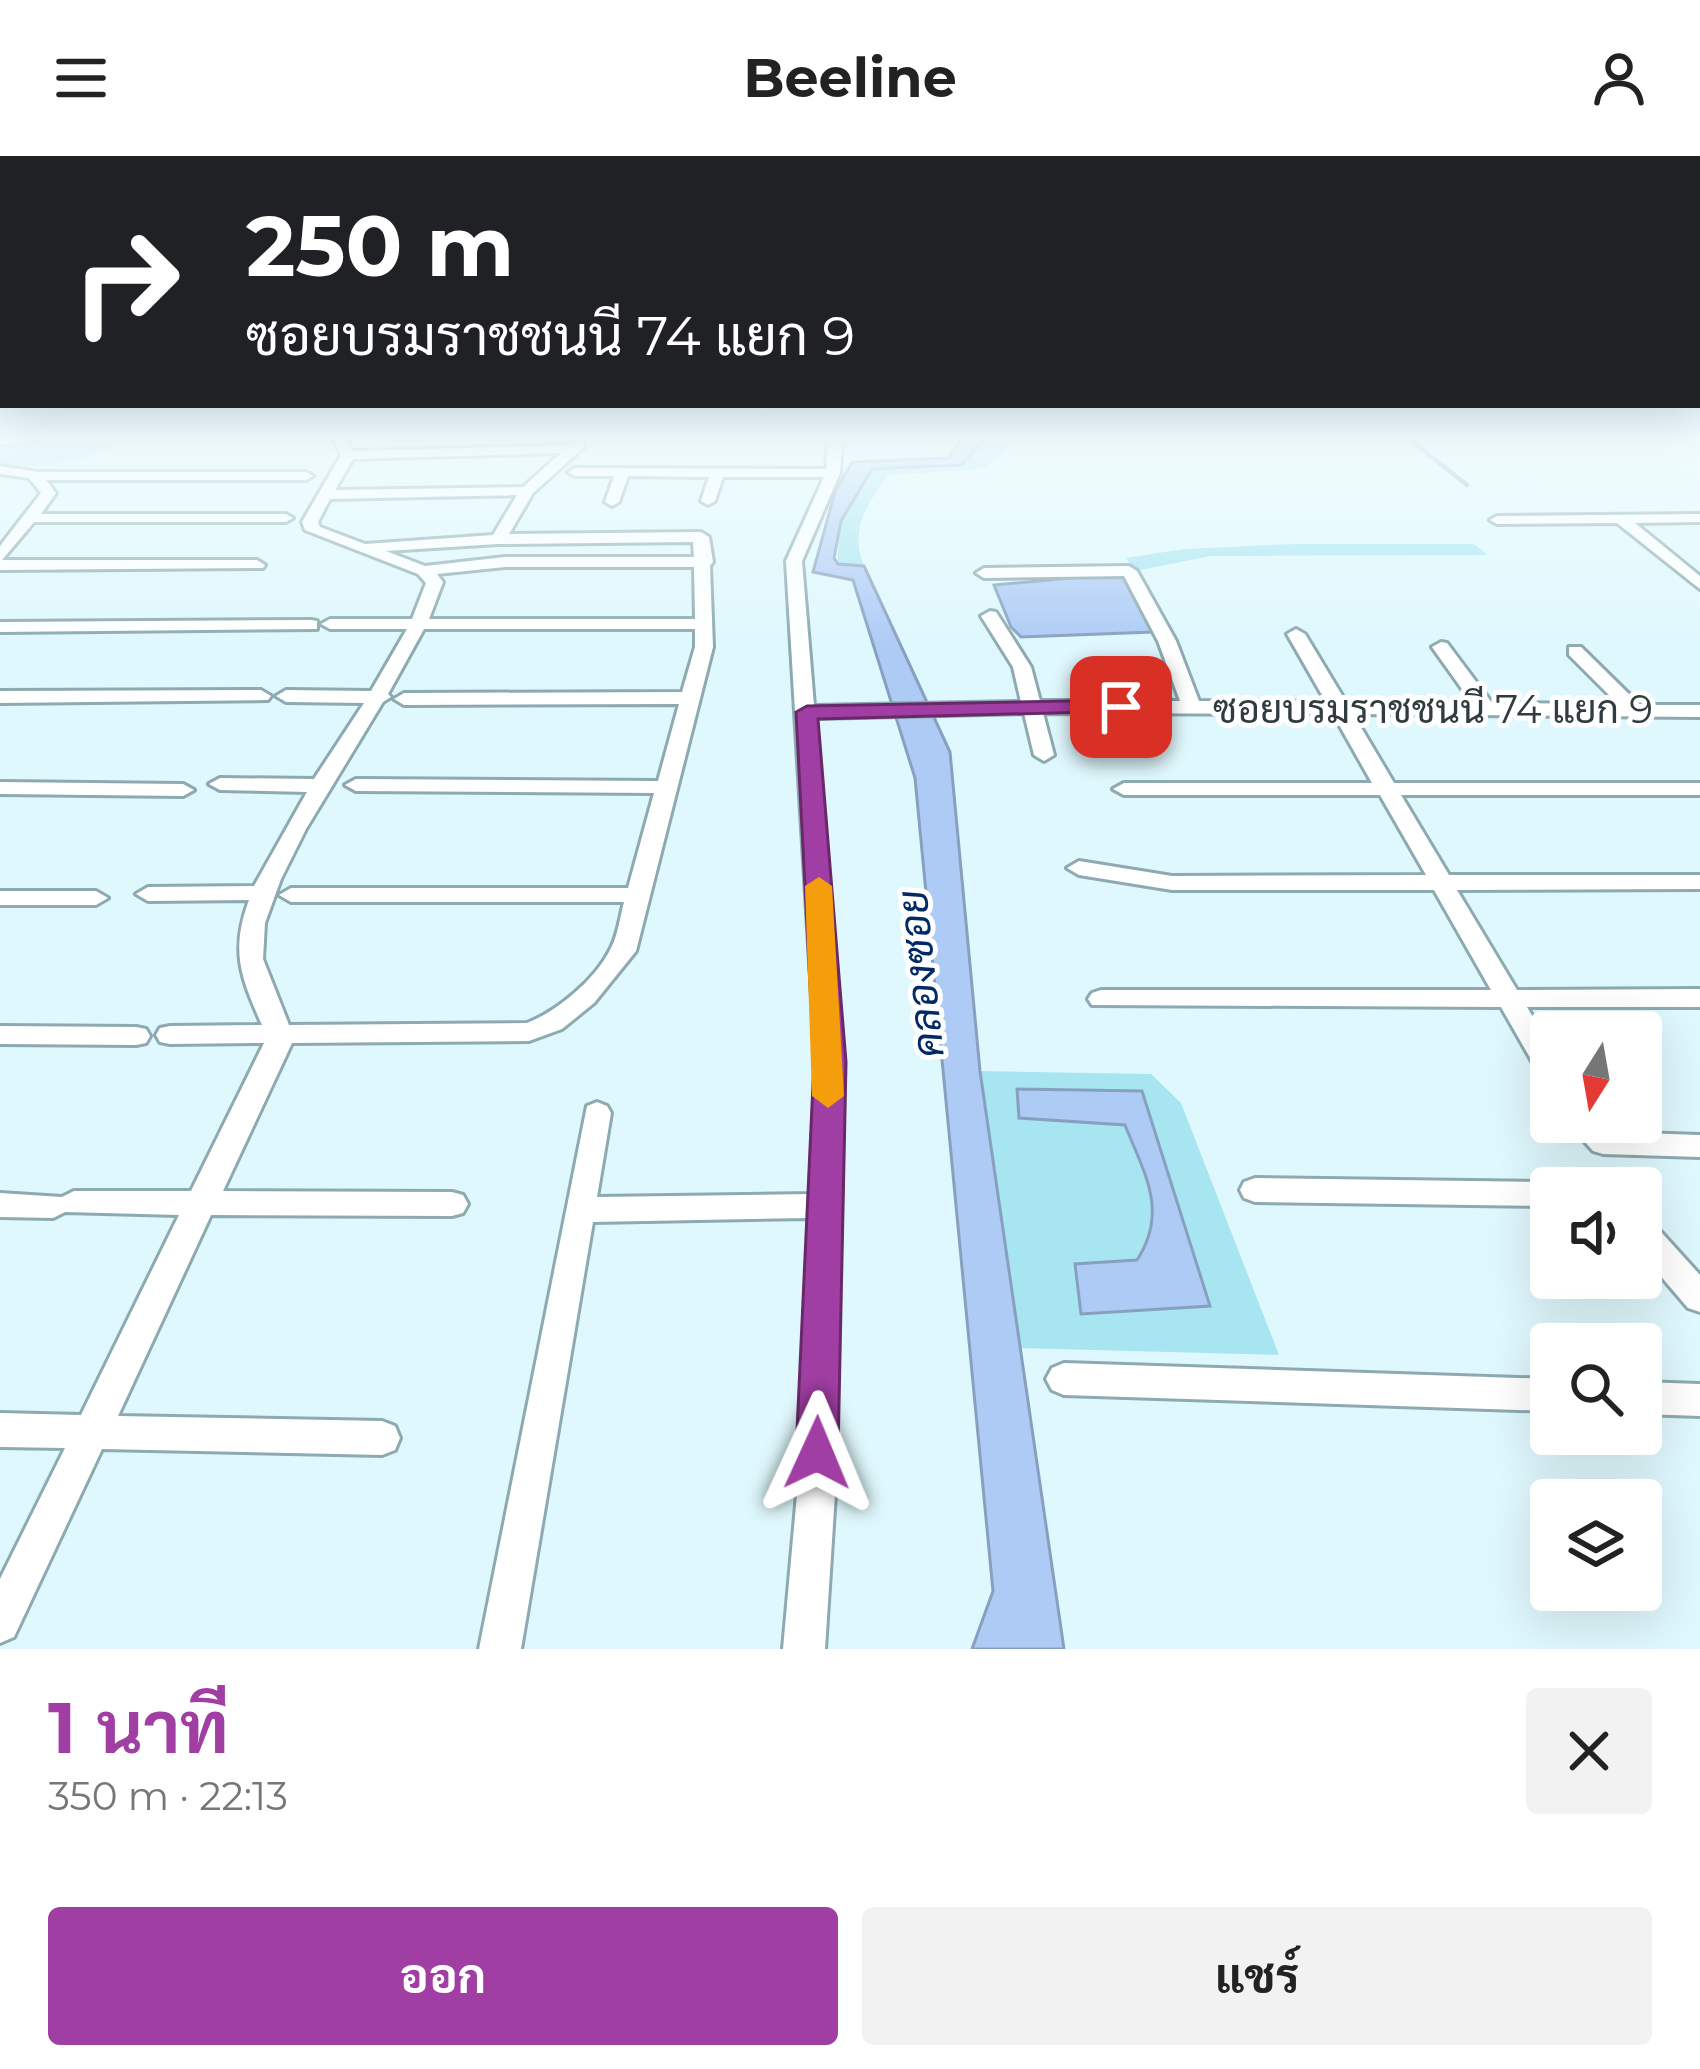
<!DOCTYPE html>
<html lang="th">
<head>
<meta charset="utf-8">
<style>
	body { margin:0; font-family:Montserrat,Sarabun,sans-serif; background:#f2f2f2; color:#222; height:100vh; display:flex; flex-direction:column; font-size:45px; white-space:nowrap }
	* { box-sizing:border-box; margin:0 }
	p { font-size:39px; color:#767676 }
	.icon { flex:none; width:66px; height:66px; fill:none; stroke:currentColor; stroke-width:2; stroke-linecap:round; stroke-linejoin:round }
	.map { position:relative; height:1493px; overflow:hidden }
	.sheet { display:flex; flex-direction:column; background:#fff; flex:1 }
	.sheet>* { flex:none }
	.top-card { position:absolute; left:0px; top:0px; width:1701px; height:252px; box-shadow:0 12px 48px #0002; background:#202124; color:#fff; overflow:hidden }
	.needle { width:78px; rotate:191deg }
	.controls { position:absolute; left:1530px; top:855px; display:grid; gap:24px }
	.controls a { display:grid; place-items:center; width:132px; height:132px; border-radius:12px; background:#fff; box-shadow:0 12px 48px #0002; font-size:60px }
	.pin { position:absolute; display:grid; place-items:center; width:102px; height:102px; color:#fff; margin:-51px; border-radius:24px; box-shadow:0 6px 18px #0006 }
	.me { position:absolute; width:132px; margin:-66px; rotate:1deg; stroke-linejoin:round; filter:drop-shadow(0 0 9px #0008) }
	.turn { display:flex; align-items:center; gap:42px; height:252px; padding:0 48px; font-size:54px }
	.turn .icon { width:156px; height:156px; stroke-width:2.5 }
	.turn b { display:block; font-size:84px; line-height:102px }
	.round { display:grid; place-items:center; flex:none; width:126px; height:126px; border-radius:12px; background:#f2f2f2 }
	.head { display:flex; align-items:center; justify-content:space-between; height:204px; padding:0 48px }
	h1 { font-size:72px; font-weight:700; line-height:90px; color:#a13ea3 }
	.primary-button { display:flex; gap:24px; margin-top:auto; padding:24px 48px }
	.primary-button a { flex:1; height:138px; border-radius:12px; background:#a13ea3; color:#fff; font-size:48px; font-weight:700; line-height:138px; text-align:center }
	.primary-button a+a { background:#f2f2f2; color:#222 }
	header { display:flex; justify-content:space-between; align-items:center; height:156px; padding:0 48px; background:#fff; font-size:54px; font-weight:700 }
	.map>svg:first-child { display:block }
</style>
</head>
<body>
<header><svg class="icon" aria-label="menu" viewBox="0 0 24 24"><path d="M4 6h16M4 12h16M4 18h16"/></svg>Beeline<svg class="icon" aria-label="person" viewBox="0 0 24 24"><circle cx="12" cy="8" r="4"/><path d="M4 21q1-7 8-7t8 7"/></svg></header>
<div class="map">
<svg width="1700" height="1493" viewBox="0 0 1700 1493">
	<rect width="100%" height="100%" fill="#dff8fd"/>
	<!-- green -->
	<g fill="#a7e5f1" fill-rule="evenodd">
		<path d="M 68,282 L 126,282 C 87,307 45,311 0,311 L 0,287 Z"/>
		<path d="M 986,282 L 1016,282 L 984,313 L 888,319 C 867,348 849,375 864,410 L 837,408 L 841,365 L 872,313 L 961,309 Z"/>
		<polygon points="1294,388 1474,388 1488,399 1211,400 1135,415 1126,402 1184,393"/>
		<path d="M 980,915 L 1151,918 L 1181,947 L 1279,1199 L 1019,1192 ZM 1142,935 L 1209,1149 L 1076,1109 L 1137,1104 C 1169,1054 1143,1018 1125,969 L 1020,962 Z"/>
	</g>
	<!-- water -->
	<g fill="#aecbf6" stroke="#88a0bf" stroke-width="3">
		<polygon points="963,282 986,282 961,309 872,313 841,365 834,402 838,408 864,410 950,596 980,915 1064,1493 972,1493 993,1435 915,622 853,424 813,416 835,336 852,306 948,302"/>
		<polygon points="1115,418 1126,423 1152,476 1021,481 1011,471 994,429"/>
		<path d="M 1017,933 L 1142,935 L 1210,1150 L 1081,1158 L 1075,1108 L 1137,1104 C 1169,1055 1144,1017 1125,969 L 1019,962 Z"/>
	</g>
	<g fill="none" stroke-linecap="round" stroke-linejoin="round">
		<!-- stream -->
		<polyline stroke="#88a0bf" stroke-width="4.5" points="1408,282 1467,329"/>
		<!-- minor casing -->
		<g stroke="#8caab0" stroke-width="6">
			<g id="minor">
				<polygon points="0,282 47,282 0,289"/>
				<path d="M 333,282 L 346,282 L 352,295 L 570,289 L 584,285 L 584,291 L 533,337 L 509,378 L 701,376 L 709,381 L 713,406 L 710,410 L 713,491 L 636,795 L 594,847 L 562,873 L 529,885 L 292,887 L 223,1035 L 452,1036 L 463,1039 L 468,1048 L 463,1057 L 452,1060 L 211,1059 L 118,1260 L 382,1265 L 395,1270 L 400,1282 L 395,1294 L 382,1299 L 102,1293 L 14,1481 L 0,1487 L 0,1423 L 65,1292 L 0,1291 L 0,1257 L 81,1259 L 179,1059 L 65,1056 L 53,1062 L 0,1061 L 0,1037 L 62,1041 L 74,1035 L 191,1035 L 264,887 L 170,888 L 160,886 L 156,879 L 160,872 L 170,870 L 262,869 C 241,822 230,795 249,744 L 148,745 L 136,738 L 148,731 L 254,730 L 307,636 L 220,634 L 209,628 L 220,622 L 314,623 L 364,547 L 286,546 L 276,540 L 286,534 L 371,535 L 407,473 L 330,473 L 321,468 L 330,463 L 412,463 L 426,427 L 418,418 L 305,374 L 302,366 L 341,299 ZM 561,297 L 523,331 L 335,334 L 353,303 ZM 517,339 L 493,379 L 365,388 L 320,371 L 318,366 L 330,343 ZM 693,386 L 694,401 L 505,401 L 425,410 L 386,395 L 498,388 ZM 505,411 L 694,411 L 695,463 L 429,463 L 443,426 L 437,418 ZM 424,473 L 695,473 L 695,491 L 682,536 L 404,537 L 394,543 L 404,549 L 679,548 L 658,625 L 356,623 L 345,629 L 356,635 L 654,637 L 628,732 L 291,732 L 279,739 L 291,746 L 624,746 C 620,761 618,779 611,792 C 596,823 558,855 527,867 L 289,869 L 263,803 L 265,767 L 281,723 L 306,673 L 383,546 L 391,541 L 388,538 Z"/>
				<polygon points="828,282 842,282 840,317 802,405 814,550 1021,546 1013,511 981,460 990,455 996,456 1031,511 1040,545 1180,545 1158,485 1124,420 984,422 976,417 984,412 1129,410 1137,415 1176,485 1199,545 1326,546 1287,478 1296,473 1305,478 1346,546 1472,547 1432,491 1441,486 1447,487 1492,547 1618,548 1569,499 1569,491 1581,491 1640,549 1700,549 1700,561 1353,558 1394,627 1700,627 1700,639 1401,639 1449,719 1700,719 1700,733 1457,734 1517,834 1700,833 1700,851 1527,851 1551,891 1551,924 1541,921 1501,851 1092,849 1088,843 1092,837 1101,834 1491,834 1434,734 1172,734 1079,719 1067,712 1079,705 1172,720 1426,719 1380,639 1124,639 1113,633 1124,627 1372,627 1333,558 1043,557 1054,599 1044,605 1034,599 1024,557 815,562 844,906 835,1338 825,1493 783,1493 797,1338 809,1062 593,1066 521,1493 479,1493 587,950 597,946 607,950 611,957 597,1041 810,1038 816,906 786,405 824,321 723,321 715,345 708,349 701,345 709,321 628,320 619,346 612,350 605,346 614,320 575,320 568,316 575,312 826,313"/>
				<polygon points="0,310 39,316 306,316 313,320 306,324 46,324 56,337 41,358 286,358 293,362 286,366 34,366 2,404 257,404 265,409 263,412 0,414 0,390 41,337 29,322 0,318"/>
				<polygon points="1700,358 1700,366 1635,367 1700,420 1700,433 1617,367 1497,368 1490,364 1497,360"/>
				<polygon points="311,464 317,465 317,473 0,476 0,466"/>
				<polygon points="261,534 271,540 268,544 0,547 0,535"/>
				<polygon points="0,626 183,628 194,634 183,640 0,638"/>
				<polygon points="0,735 96,735 108,742 96,749 0,749"/>
				<polygon points="0,870 136,871 146,873 150,880 146,887 136,889 0,888"/>
				<polygon points="1567,966 1600,966 1610,976 1700,979 1700,1001 1603,998 1593,995"/>
				<polygon points="1255,1022 1551,1026 1563,1032 1551,1032 1551,1050 1255,1046 1244,1042 1240,1034 1244,1026"/>
				<polygon points="1641,1062 1652,1066 1700,1119 1700,1156 1688,1152 1641,1097"/>
				<polygon points="1064,1207 1551,1223 1551,1255 1064,1239 1052,1234 1046,1223 1052,1212"/>
				<polygon points="1641,1226 1700,1228 1700,1260 1641,1258"/>
			</g>
		</g>
		<!-- minor -->
		<use href="#minor" fill="#fff" fill-rule="evenodd"/>
	</g>
	<!-- sky -->
	<linearGradient id="sky" x2="0" y2="1"><stop stop-color="#91bdee"/><stop offset="0.57" stop-color="#f1fcfe"/><stop offset="1" stop-color="#f1fcfe" stop-opacity="0"/></linearGradient>
	<rect width="1700" height="491" fill="url(#sky)"/>
	<!-- route -->
	<polygon fill="#a13ea3" stroke="#69286a" stroke-width="3" points="1121,544 1132,551 1129,555 818,563 846,906 838,1297 832,1310 817,1316 802,1310 796,1297 814,906 796,556 807,550"/>
	<!-- slow -->
	<polygon fill="#f59e0b" points="819,721 832,730 844,940 828,952 812,940 805,730"/>
	<g text-anchor="middle" dominant-baseline="central" stroke-width="10" stroke-linejoin="round" paint-order="stroke">
		<!-- street labels -->
		<g font-size="39" fill="#303c3f" stroke="#fff">
			<text x="1433" y="553">ซอยบรมราชชนนี 74 แยก 9</text>
		</g>
		<!-- water labels -->
		<g font-size="42" font-style="italic" fill="#002a66" stroke="#fff">
			<text transform="translate(920 818) rotate(-96)">คลองซอย</text>
		</g>
	</g>
</svg>
<div class="controls">
<a><svg class="needle" viewBox="-14 -14 28 28"><path d="M0-13l5 13h-10z" fill="#e53935"/><path d="M0 13l5-13h-10z" fill="#767676"/></svg></a>
<a><svg class="icon" aria-label="sound" viewBox="0 0 24 24"><path d="M4 9h4l5-4v14l-5-4H4zM17 9q2 3 0 6"/></svg></a>
<a><svg class="icon" aria-label="search" viewBox="0 0 24 24"><circle cx="10" cy="10" r="6"/><path d="M15 15l6 6"/></svg></a>
<a><svg class="icon" aria-label="layers" viewBox="0 0 24 24"><path d="M12 4l9 5-9 5-9-5zM3 14l9 5 9-5"/></svg></a>
</div>
<div class="pin" style="left:1121px;top:551px;background:#d93025"><svg class="icon" aria-label="arrive" viewBox="0 0 24 24"><path d="M6 21V4h12l-3 4 3 4H6"/></svg></div>
<svg class="me" style="left:817px;top:1297px" viewBox="-20 -20 40 40"><path d="M0-17L14 15 0 8-14 15z" fill="#a13ea3" stroke="#fff" stroke-width="4"/></svg>
<div class="top-card">
<div class="turn"><svg class="icon" aria-label="right" viewBox="0 0 24 24"><path d="M7 20v-9h11M14 6l5 5-5 5"/></svg><div><b>250 m</b>ซอยบรมราชชนนี 74 แยก 9</div></div>
</div>
</div>
<section class="sheet">
<div class="head"><div><h1>1 นาที</h1><p>350 m · 22:13</p></div><a class="round"><svg class="icon" aria-label="close" viewBox="0 0 24 24"><path d="M6 6l12 12M18 6L6 18"/></svg></a></div>
<div class="primary-button"><a>ออก</a><a>แชร์</a></div>
</section>
</body>
</html>
